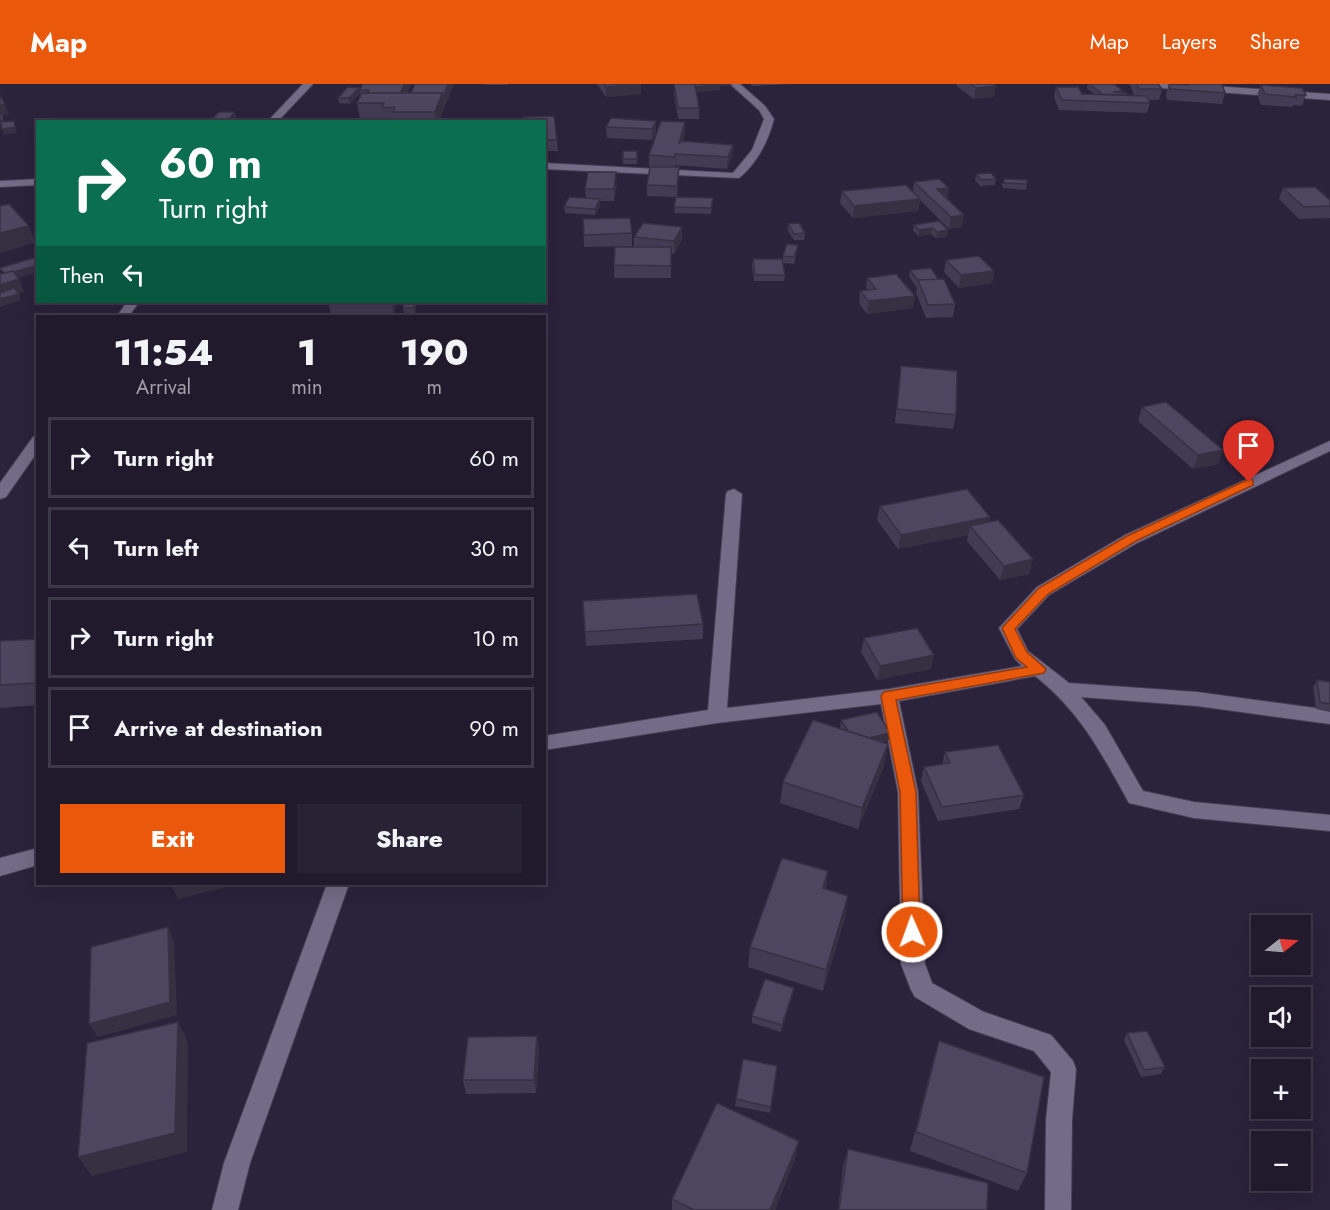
<!DOCTYPE html>
<html lang="en">
<head>
<meta charset="utf-8">
<style>
	body { margin:0; font-family:Jost,sans-serif; background:#282334; color:#f1f3f6; height:100vh; display:flex; flex-direction:column; font-size:22px; white-space:nowrap }
	* { box-sizing:border-box; margin:0 }
	p { font-size:20px; color:#a2a1a9 }
	.icon { flex:none; width:33px; height:33px; fill:none; stroke:currentColor; stroke-width:2; stroke-linecap:round; stroke-linejoin:round }
	.map { position:relative; flex:1; overflow:hidden }
	.drawer { position:absolute; left:36px; top:231px; width:510px; height:570px; display:flex; flex-direction:column; background:#201a2c; border-radius:0px; box-shadow:0 6px 24px #0002,0 0 0 2px #3d3848 }
	.drawer>* { flex:none }
	.guide { position:absolute; left:36px; top:36px; width:510px; height:183px; border-radius:0px; box-shadow:0 6px 24px #0002,0 0 0 2px #3d3848; background:#0b6e4f; color:#fff; overflow:hidden }
	.needle { width:39px; rotate:73deg }
	.fabs { position:absolute; left:1251px; top:831px; display:grid; gap:12px }
	.fabs a { display:grid; place-items:center; width:60px; height:60px; border-radius:0px; background:#201a2c; box-shadow:0 6px 24px #0002,0 0 0 2px #3d3848; font-size:30px }
	.pin { position:absolute; display:grid; place-items:center; width:51px; height:51px; color:#fff; margin:-62px -26px; border-radius:50% 50% 50% 0; rotate:-45deg; box-shadow:0 0 6px #0007 }
	.pin .icon { rotate:45deg }
	.me { position:absolute; width:66px; margin:-33px; rotate:358deg; stroke-linejoin:round; filter:drop-shadow(0 0 4px #0008) }
	.turn { display:flex; align-items:center; gap:21px; height:126px; padding:0 24px; font-size:27px }
	.turn .icon { width:78px; height:78px; stroke-width:2.5 }
	.turn b { display:block; font-size:42px; line-height:51px }
	.then { display:flex; align-items:center; height:57px; padding:0 24px; background:#0003; gap:12px; font-size:22px }
	.eta { display:flex; justify-content:space-evenly; align-items:center; height:102px; text-align:center }
	.eta b { font-size:36px; font-weight:800; line-height:42px }
	.primary-button { display:flex; gap:12px; margin-top:auto; padding:12px 24px }
	.primary-button a { flex:1; height:69px; border-radius:0px; background:#ea580c; color:#fff; font-size:24px; font-weight:800; line-height:69px; text-align:center }
	.primary-button a+a { background:#282334; color:#f1f3f6 }
	ul { padding:0; list-style:none }
	li { display:flex; align-items:center; gap:18px; height:81px; margin:0 12px 9px; padding:0 12px; border:3px solid #3d3848; border-radius:0px }
	li div { flex:1 }
	li b { display:block; font-size:22px }
	li em { font-style:normal }
	header { display:flex; align-items:center; gap:36px; box-sizing:border-box; height:84px; padding:0 30px; background:#ea580c; color:#fff }
	header strong { font-size:28px }
	nav { display:flex; gap:33px; margin-inline-start:auto; font-size:21px }
	.map>svg:first-child { display:block }
</style>
</head>
<body>
<header>
<strong>Map</strong>
<nav><a>Map</a><a>Layers</a><a>Share</a></nav>
</header>
<div class="map">
<svg width="1330" height="1126" viewBox="0 0 1330 1126">
	<rect width="100%" height="100%" fill="#2b223b"/>
	<g fill="none" stroke-linecap="round" stroke-linejoin="round">
		<!-- street casing -->
		<g stroke="#453e53" stroke-width="2">
			<g id="street">
				<path d="M 730,0 L 740,0 L 765,22 L 774,35 C 768,58 757,79 739,94 L 544,85 L 544,79 L 733,89 L 752,66 L 764,35 L 759,26 Z"/>
				<polygon points="1141,0 1184,0 1330,10 1330,16 1146,3"/>
				<polygon points="38,95 38,101 0,103 0,97"/>
				<path d="M 1330,357 L 1330,367 L 1137,459 L 1049,511 L 1017,545 L 1028,567 L 1069,599 L 1197,608 L 1330,626 L 1330,640 L 1197,622 L 1081,613 L 1105,641 L 1143,707 L 1194,718 L 1330,731 L 1330,747 L 1194,734 L 1129,719 C 1102,670 1080,627 1035,592 L 899,617 L 918,708 L 925,880 L 932,899 L 984,928 L 1051,951 L 1073,977 L 1076,985 L 1072,1036 L 1071,1126 L 1045,1126 L 1046,1036 L 1051,988 L 1034,967 L 969,945 L 915,913 L 911,906 L 901,880 L 898,708 L 881,620 L 717,639 L 544,666 L 544,652 L 708,626 L 726,410 L 728,407 L 734,405 L 742,410 L 727,624 L 889,605 L 1022,582 L 1015,575 L 999,544 L 1037,503 L 1125,451 Z"/>
				<polygon points="38,764 38,781 0,792 0,774"/>
				<polygon points="327,800 349,800 250,1079 238,1126 212,1126 224,1079"/>
			</g>
		</g>
		<!-- secondary casing -->
		<g stroke="#453e53" stroke-width="2">
			<g id="secondary">
				<polygon points="303,0 313,0 277,38 267,38"/>
				<polygon points="127,218 139,218 129,232 117,232"/>
				<polygon points="38,352 38,367 6,413 0,415 0,399 33,353"/>
			</g>
		</g>
		<!-- street -->
		<use href="#street" fill="#746b88" fill-rule="evenodd"/>
		<!-- secondary -->
		<use href="#secondary" fill="#746b88" fill-rule="evenodd"/>
	</g>
	<!-- wall -->
	<g fill="#433b53">
		<polygon points="362,0 412,0 410,1 410,3 407,9 411,9 415,0 454,0 444,24 443,24 439,38 385,38 384,35 360,35 357,19 360,12 360,9 350,20 339,19 338,14 359,4 360,5 363,0"/>
		<polygon points="484,0 508,0 508,1 485,1"/>
		<polygon points="597,0 641,0 641,10 606,13"/>
		<polygon points="674,0 734,1 720,2 720,6 696,8 699,24 699,35 678,35 674,10"/>
		<polygon points="751,0 796,0 752,2"/>
		<polygon points="957,0 993,0 994,13 974,15 957,2"/>
		<polygon points="1088,0 1114,0 1123,7 1122,9 1128,11 1134,11 1130,2 1130,0 1158,0 1162,5 1159,16 1148,16 1150,19 1147,29 1059,26 1054,13 1056,3 1082,10 1094,10 1087,4"/>
		<polygon points="1169,0 1184,1 1185,0 1222,0 1225,9 1222,20 1167,16 1166,11"/>
		<polygon points="1261,1 1306,11 1302,22 1293,21 1292,23 1261,21 1257,11"/>
		<polygon points="656,37 656,48 652,56 607,54 606,43"/>
		<polygon points="544,38 557,56 558,67 544,67"/>
		<polygon points="685,38 685,49 683,57 733,61 732,72 727,85 675,81 675,83 679,95 677,113 712,120 711,130 674,129 676,113 647,112 647,101 650,83 649,83 649,71"/>
		<rect x="623" y="67" width="14" height="13"/>
		<polygon points="976,90 996,95 995,101 980,102 975,96"/>
		<polygon points="1004,95 1027,100 1026,106 1003,104 1002,101"/>
		<polygon points="914,98 949,104 947,115 962,143 949,145 920,116 918,127 853,134 840,119 842,107 913,108"/>
		<polygon points="617,100 614,117 600,117 600,121 595,131 565,129 564,123 586,114 585,105"/>
		<polygon points="1283,104 1330,116 1330,134 1299,135 1279,115"/>
		<polygon points="583,135 632,149 632,162 584,163"/>
		<polygon points="788,140 805,149 804,156 794,156 788,147"/>
		<polygon points="914,141 948,146 947,153 936,154 931,150 919,152 913,147"/>
		<polygon points="634,153 682,155 674,170 671,169 671,194 614,194 614,181 634,163"/>
		<polygon points="798,161 797,167 794,180 783,179 783,172"/>
		<polygon points="753,175 785,191 784,197 754,197 752,182"/>
		<polygon points="946,176 994,187 992,199 959,204 944,188"/>
		<polygon points="910,186 955,220 953,233 926,234 916,209 917,204 909,192"/>
		<polygon points="867,194 913,224 867,230 859,219 860,207 866,206"/>
		<polygon points="328,218 397,218 394,230 331,230"/>
		<polygon points="417,218 415,230 404,231 403,224"/>
		<polygon points="901,282 956,331 953,345 895,339"/>
		<polygon points="1142,323 1223,366 1218,380 1193,385 1138,337"/>
		<polygon points="880,422 990,433 989,438 1033,475 1029,490 1000,496 967,457 968,451 898,465 877,436"/>
		<polygon points="38,464 38,476 34,469"/>
		<polygon points="583,517 703,540 703,555 586,562"/>
		<polygon points="864,554 931,585 877,596 861,568"/>
		<polygon points="38,555 38,621 0,624 0,557"/>
		<polygon points="1317,596 1330,598 1330,628 1316,625 1313,603"/>
		<polygon points="841,636 889,656 881,658 884,682 858,745 780,719 783,698 841,645 840,644"/>
		<polygon points="945,668 1024,711 1019,725 938,737 921,697 924,683 942,681"/>
		<polygon points="828,787 826,805 845,833 823,907 748,883 750,863"/>
		<polygon points="794,904 793,911 781,948 752,939 752,932"/>
		<polygon points="1127,949 1165,983 1161,990 1141,993 1124,956"/>
		<polygon points="537,952 539,966 536,1009 466,1010 463,996"/>
		<polygon points="939,957 1027,1089 1018,1107 910,1067 933,977"/>
		<polygon points="777,982 770,1029 735,1022 736,1015"/>
		<polygon points="848,1065 987,1126 838,1126 843,1083"/>
		<polygon points="795,1075 775,1126 672,1126 672,1115"/>
	</g>
	<!-- shaded-wall -->
	<g fill="#373043">
		<polygon points="405,0 410,0 410,3 400,21 399,11"/>
		<polygon points="448,0 454,0 444,24 443,13"/>
		<polygon points="633,0 641,0 641,10 606,13 606,3"/>
		<polygon points="718,0 734,0 720,2 720,6 695,8 695,3"/>
		<polygon points="996,2 994,13 974,15 976,4"/>
		<polygon points="359,4 360,9 350,20 349,14"/>
		<polygon points="442,9 444,24 439,38 436,38 435,28"/>
		<polygon points="5,20 9,31 3,32 5,42 0,42 0,21"/>
		<polygon points="235,28 237,38 226,38"/>
		<polygon points="14,37 17,49 4,51 2,45"/>
		<polygon points="656,37 656,48 652,56 652,45"/>
		<polygon points="685,38 685,49 679,71 679,60"/>
		<polygon points="733,61 732,72 727,85 728,73"/>
		<polygon points="679,83 679,95 677,113 677,102"/>
		<polygon points="616,88 617,100 614,117 614,105"/>
		<polygon points="949,104 947,116 937,105"/>
		<polygon points="600,115 600,121 595,131 595,125"/>
		<polygon points="920,115 918,127 853,134 854,122"/>
		<polygon points="964,131 962,143 949,145 951,133"/>
		<polygon points="29,142 35,159 0,169 0,149"/>
		<polygon points="682,143 682,155 674,170 674,157"/>
		<polygon points="932,144 931,150 919,152 919,146"/>
		<polygon points="948,146 947,153 936,154 937,148"/>
		<polygon points="38,181 38,188 8,197 6,190"/>
		<polygon points="994,187 992,199 959,204 961,191"/>
		<polygon points="19,195 24,208 0,215 0,201"/>
		<polygon points="19,210 21,216 0,223 0,215"/>
		<polygon points="915,212 913,224 867,230 869,217"/>
		<polygon points="391,218 397,218 394,230"/>
		<polygon points="415,218 417,218 415,230 414,224"/>
		<polygon points="1223,366 1218,380 1193,385 1198,371"/>
		<polygon points="990,433 987,447 970,442 968,451 898,465 901,451"/>
		<polygon points="1033,475 1029,490 1000,496 1004,482"/>
		<polygon points="934,571 931,585 877,596 880,582"/>
		<polygon points="890,649 889,656 853,666 854,658"/>
		<polygon points="888,660 884,682 858,745 862,724"/>
		<polygon points="828,787 825,808 823,804"/>
		<polygon points="171,800 239,800 178,815"/>
		<polygon points="848,812 845,833 823,907 826,886"/>
		<polygon points="168,843 174,858 177,931 98,953 89,940"/>
		<polygon points="794,904 793,911 781,948 782,941"/>
		<polygon points="178,938 188,958 187,1068 92,1092 78,1073"/>
		<polygon points="537,952 539,966 536,1009 534,996"/>
		<polygon points="799,1057 795,1075 775,1126 770,1126"/>
	</g>
	<!-- building -->
	<g fill="#4e4560" stroke="#373043" stroke-width="1.5">
		<polygon points="363,0 405,0 400,9 367,9 369,6 359,6"/>
		<polygon points="415,0 448,0 443,13 442,13 442,9 411,9"/>
		<polygon points="604,0 633,0 606,3"/>
		<polygon points="674,0 695,0 699,24 678,24"/>
		<polygon points="695,0 720,0 695,3"/>
		<polygon points="970,0 993,0 996,2 976,4"/>
		<polygon points="1089,0 1114,0 1123,7 1113,8 1126,9 1128,11 1101,10 1100,8"/>
		<polygon points="1137,0 1158,0 1162,5 1139,5"/>
		<polygon points="1169,0 1188,1 1188,0 1222,0 1225,9 1170,5"/>
		<polygon points="1261,1 1302,4 1306,11 1295,11 1296,13 1265,10"/>
		<polygon points="348,3 359,4 349,14 338,14"/>
		<polygon points="1056,3 1078,3 1082,10 1146,12 1150,19 1062,16"/>
		<polygon points="362,9 442,9 435,28 393,28 395,23 382,24 384,19 357,19"/>
		<polygon points="0,11 5,20 0,21"/>
		<polygon points="219,28 235,28 226,38 209,38"/>
		<polygon points="0,29 2,29 3,36 0,37"/>
		<polygon points="554,32 557,56 544,56 544,38 523,38 523,33"/>
		<polygon points="611,34 656,37 652,45 606,43"/>
		<polygon points="14,37 15,43 2,45 1,38"/>
		<polygon points="661,37 685,38 679,60 681,57 733,61 728,73 675,70 675,73 649,71"/>
		<rect x="623" y="67" width="14" height="8"/>
		<polygon points="650,83 679,83 677,102 647,101"/>
		<polygon points="588,88 616,88 614,105 585,105"/>
		<polygon points="991,89 996,95 981,96 976,90"/>
		<polygon points="939,95 949,104 937,105 964,131 951,133 914,98"/>
		<polygon points="1004,95 1027,96 1027,100 1004,99"/>
		<polygon points="906,101 920,115 854,122 842,107"/>
		<polygon points="1315,103 1330,116 1330,122 1304,123 1283,104"/>
		<polygon points="569,113 600,115 595,125 564,123"/>
		<polygon points="676,113 713,114 711,124 674,123"/>
		<polygon points="9,120 29,142 0,149 0,122"/>
		<polygon points="630,134 632,149 584,151 583,135"/>
		<polygon points="939,137 948,146 937,148 932,144 919,146 914,141"/>
		<polygon points="643,139 682,143 674,157 634,153"/>
		<polygon points="799,139 805,149 794,150 788,140"/>
		<polygon points="787,160 798,161 794,173 783,172"/>
		<polygon points="615,163 671,163 671,182 614,181"/>
		<polygon points="979,172 994,187 961,191 946,176"/>
		<polygon points="33,174 38,178 38,181 14,188 13,187 5,189 0,185 0,184"/>
		<polygon points="753,175 782,175 785,191 755,191"/>
		<polygon points="931,184 939,196 918,196 918,197 910,186"/>
		<polygon points="13,187 19,195 0,201 0,190"/>
		<polygon points="896,190 915,212 869,217 860,207 876,205 867,194"/>
		<polygon points="944,195 955,220 928,221 918,196"/>
		<polygon points="14,204 19,210 0,215 0,209"/>
		<polygon points="404,218 415,218 414,224 403,224"/>
		<polygon points="901,282 957,287 956,331 897,325"/>
		<polygon points="1166,318 1223,366 1198,371 1142,323"/>
		<polygon points="967,405 990,433 901,451 880,422"/>
		<polygon points="998,436 1033,475 1004,482 970,442"/>
		<polygon points="697,510 703,540 585,548 583,517"/>
		<polygon points="917,544 934,571 880,582 864,554"/>
		<polygon points="38,555 38,599 0,601 0,557"/>
		<polygon points="1317,596 1330,598 1330,620 1320,618"/>
		<polygon points="877,628 890,649 869,654 848,647 841,636"/>
		<polygon points="813,636 888,660 862,724 783,698"/>
		<polygon points="998,661 1024,711 942,723 924,683 950,679 945,668"/>
		<polygon points="782,774 828,787 823,804 848,812 826,886 750,863"/>
		<polygon points="168,843 170,918 89,940 91,863"/>
		<polygon points="765,895 794,904 782,941 752,932"/>
		<polygon points="178,938 175,1049 78,1073 87,959"/>
		<polygon points="1147,947 1165,983 1144,986 1127,949"/>
		<polygon points="537,952 534,996 463,996 468,953"/>
		<polygon points="939,957 1044,993 1027,1089 916,1048"/>
		<polygon points="743,975 777,982 771,1023 736,1015"/>
		<polygon points="717,1019 799,1057 770,1126 694,1126 672,1115"/>
		<polygon points="848,1065 988,1099 987,1126 839,1126"/>
	</g>
	<!-- route -->
	<polygon fill="#ea580c" stroke="#983908" stroke-width="1.5" points="1249,395 1253,396 1253,401 1136,457 1048,510 1015,545 1027,568 1046,585 1044,589 896,616 916,708 920,848 918,853 912,855 906,853 903,848 900,708 881,612 884,608 1027,583 1016,574 1002,544 1039,504 1127,452"/>
</svg>
<div class="fabs">
<a><svg class="needle" viewBox="-14 -14 28 28"><path d="M0-13l5 13h-10z" fill="#e53935"/><path d="M0 13l5-13h-10z" fill="#a2a1a9"/></svg></a>
<a><svg class="icon" aria-label="sound" viewBox="0 0 24 24"><path d="M4 9h4l5-4v14l-5-4H4zM17 9q2 3 0 6"/></svg></a>
<a>+</a>
<a>−</a>
</div>
<div class="pin" style="left:1249px;top:398px;background:#d93025"><svg class="icon" aria-label="arrive" viewBox="0 0 24 24"><path d="M6 21V4h12l-3 4 3 4H6"/></svg></div>
<svg class="me" style="left:912px;top:848px" viewBox="-20 -20 40 40"><circle r="17" fill="#ea580c" stroke="#fff" stroke-width="3"/><path d="M0-11L8 9 0 5-8 9z" fill="#fff"/></svg>
<div class="guide">
<div class="turn"><svg class="icon" aria-label="right" viewBox="0 0 24 24"><path d="M7 20v-9h11M14 6l5 5-5 5"/></svg><div><b>60 m</b>Turn right</div></div>
<div class="then">Then<svg class="icon" aria-label="left" viewBox="0 0 24 24"><path d="M17 20v-9H6M10 6l-5 5 5 5"/></svg></div>
</div>
<section class="drawer">
<div class="eta">
<div><b>11:54</b><p>Arrival</p></div>
<div><b>1</b><p>min</p></div>
<div><b>190</b><p>m</p></div>
</div>
<ul>
<li><svg class="icon" aria-label="right" viewBox="0 0 24 24"><path d="M7 20v-9h11M14 6l5 5-5 5"/></svg><div><b>Turn right</b></div><em>60 m</em></li>
<li><svg class="icon" aria-label="left" viewBox="0 0 24 24"><path d="M17 20v-9H6M10 6l-5 5 5 5"/></svg><div><b>Turn left</b></div><em>30 m</em></li>
<li><svg class="icon" aria-label="right" viewBox="0 0 24 24"><path d="M7 20v-9h11M14 6l5 5-5 5"/></svg><div><b>Turn right</b></div><em>10 m</em></li>
<li><svg class="icon" aria-label="arrive" viewBox="0 0 24 24"><path d="M6 21V4h12l-3 4 3 4H6"/></svg><div><b>Arrive at destination</b></div><em>90 m</em></li>
</ul>
<div class="primary-button"><a>Exit</a><a>Share</a></div>
</section>
</div>
</body>
</html>
